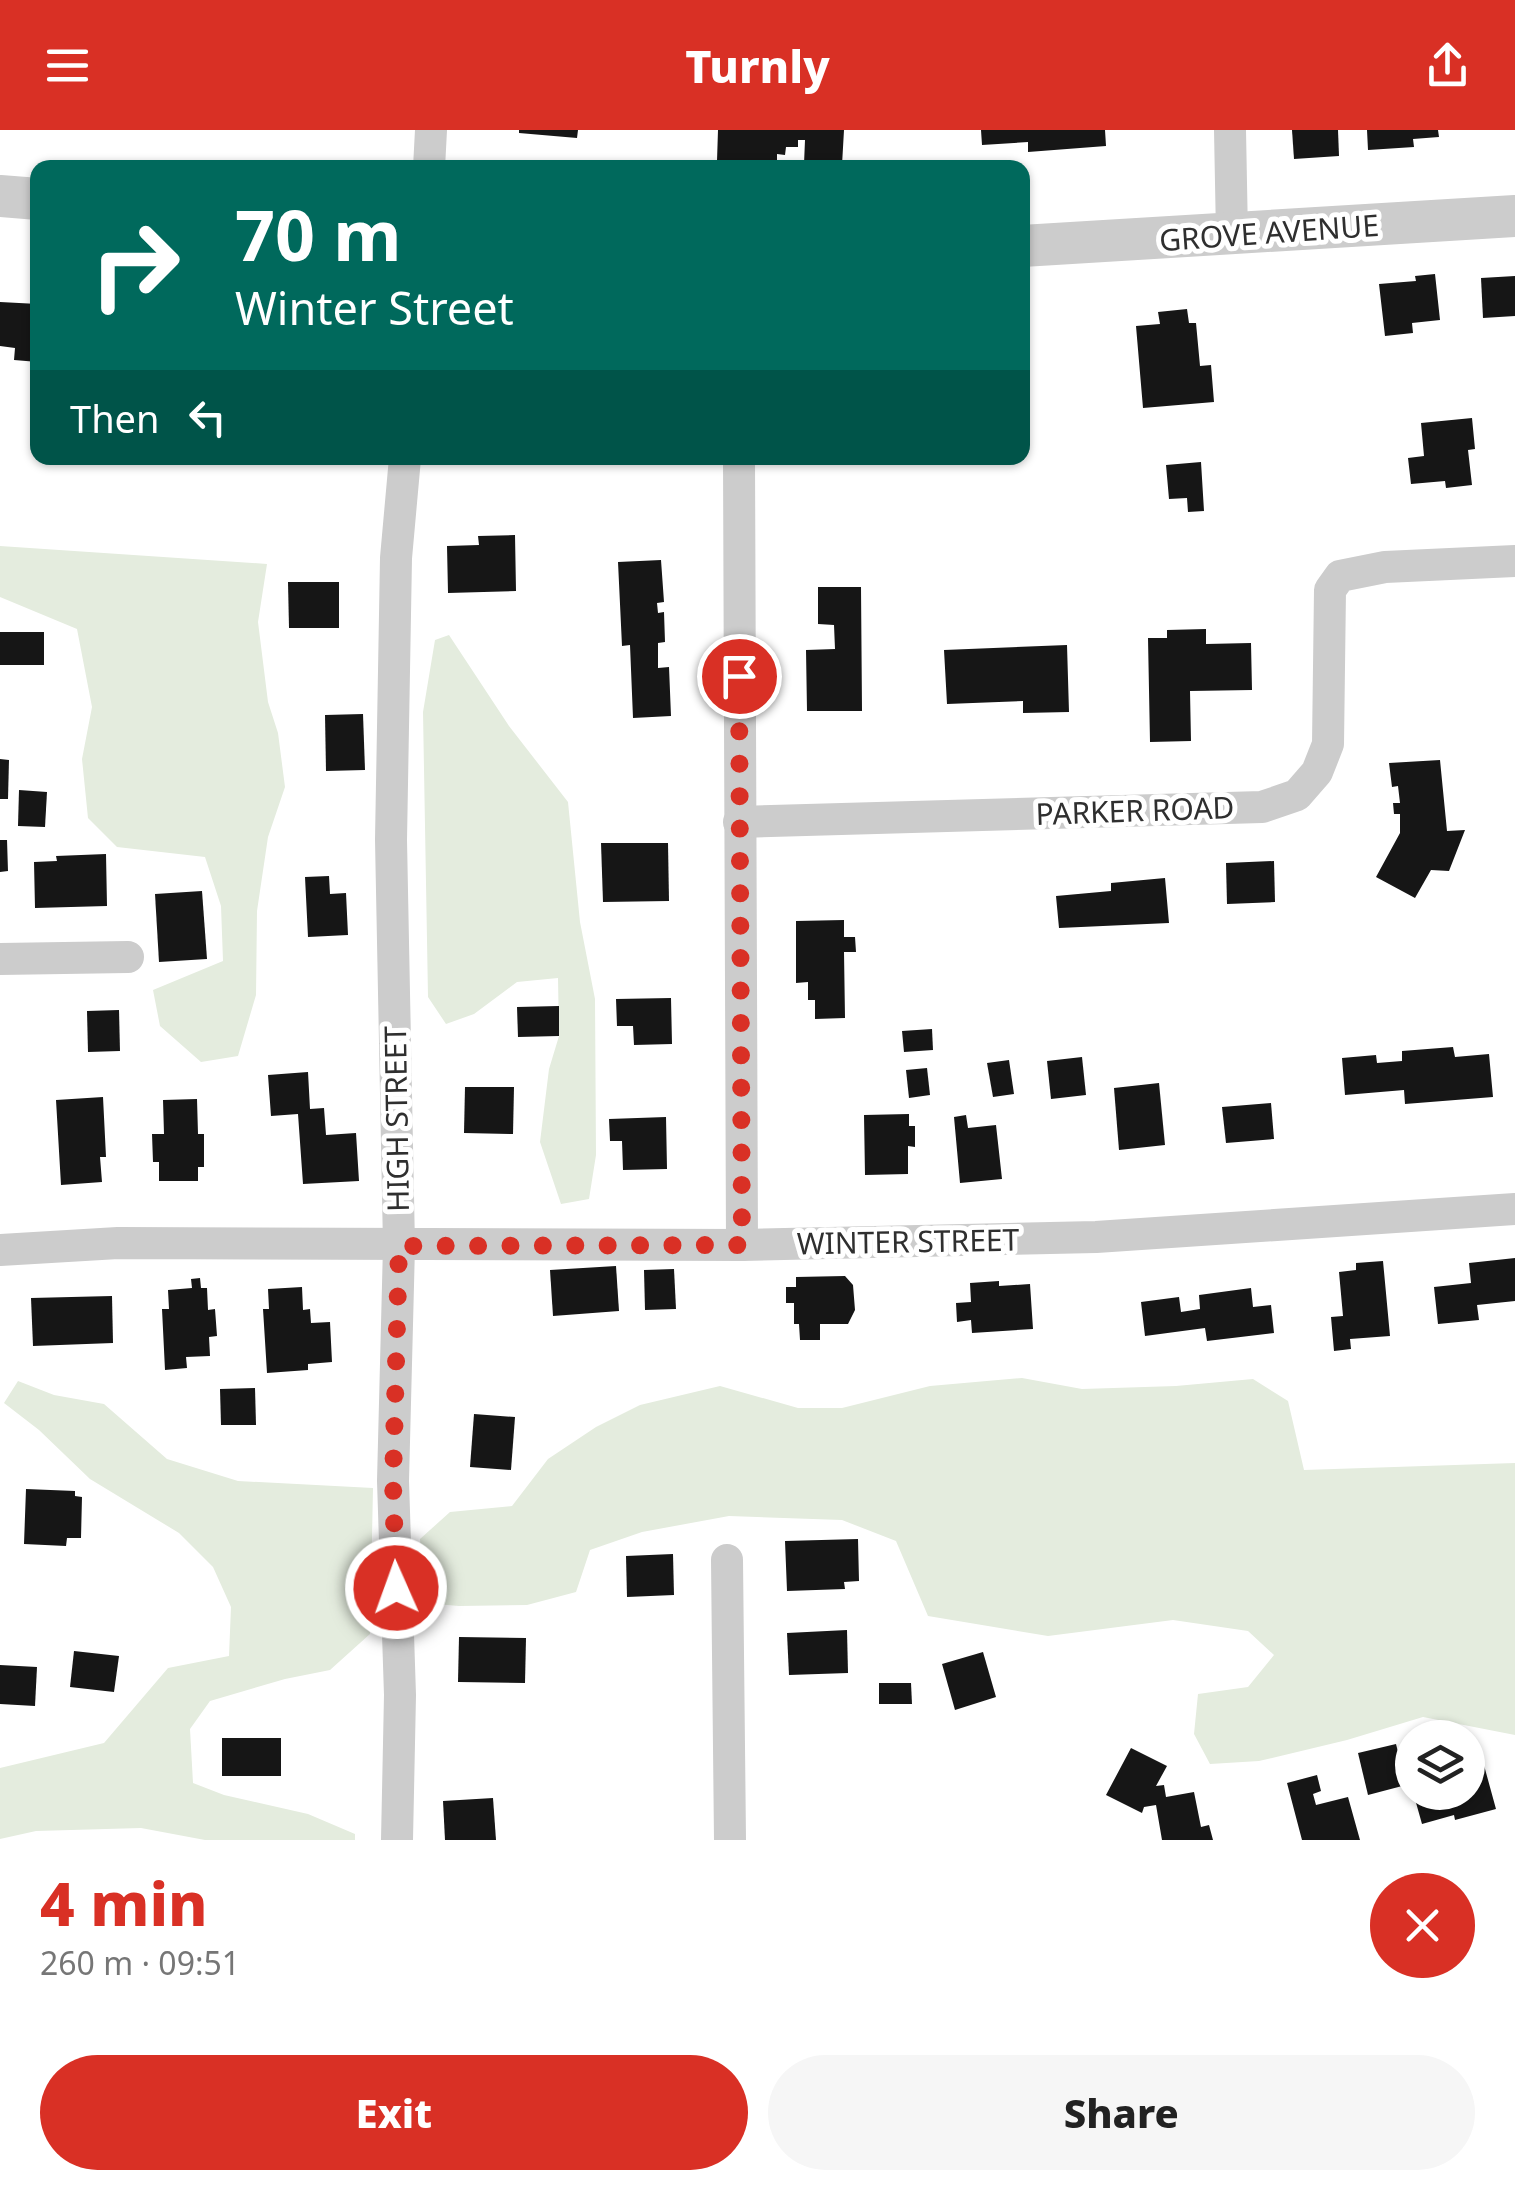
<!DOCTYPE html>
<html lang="en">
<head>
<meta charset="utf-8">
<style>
	body { margin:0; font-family:"Noto Sans",sans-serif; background:#f6f6f6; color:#222; height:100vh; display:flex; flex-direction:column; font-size:38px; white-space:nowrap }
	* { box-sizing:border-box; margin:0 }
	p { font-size:32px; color:#767676 }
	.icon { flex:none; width:55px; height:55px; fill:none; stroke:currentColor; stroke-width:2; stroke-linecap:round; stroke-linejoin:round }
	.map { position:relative; height:1710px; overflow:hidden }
	.sheet { display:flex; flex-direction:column; background:#fff; flex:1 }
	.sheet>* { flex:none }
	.banner { position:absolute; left:30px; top:30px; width:1000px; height:305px; border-radius:20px; box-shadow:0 2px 8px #0004; background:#00695c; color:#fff; overflow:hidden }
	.fabs { position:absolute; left:1395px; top:1590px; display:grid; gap:20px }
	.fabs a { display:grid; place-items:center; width:90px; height:90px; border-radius:50%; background:#fff; box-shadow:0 2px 8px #0004; font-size:50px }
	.pin { position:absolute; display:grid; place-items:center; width:85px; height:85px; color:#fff; margin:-42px; border:5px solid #fff; border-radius:50%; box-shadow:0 2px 10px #0007 }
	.me { position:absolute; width:110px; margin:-55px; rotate:358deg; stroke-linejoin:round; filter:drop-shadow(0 0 8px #0008) }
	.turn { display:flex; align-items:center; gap:35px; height:210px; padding:0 40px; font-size:45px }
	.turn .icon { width:130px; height:130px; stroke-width:2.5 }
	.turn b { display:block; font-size:70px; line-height:85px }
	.then { display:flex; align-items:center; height:95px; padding:0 40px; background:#0003; gap:20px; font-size:38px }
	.round { display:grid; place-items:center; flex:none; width:105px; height:105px; border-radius:52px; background:#f6f6f6 }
	.overview { display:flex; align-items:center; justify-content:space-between; height:170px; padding:0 40px }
	h1 { font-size:60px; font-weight:800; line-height:75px; color:#d93025 }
	.primary-button { display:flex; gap:20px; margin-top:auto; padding:20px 40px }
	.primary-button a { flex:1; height:115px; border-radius:60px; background:#d93025; color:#fff; font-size:40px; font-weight:800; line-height:115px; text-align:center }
	.primary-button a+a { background:#f6f6f6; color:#222 }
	header { display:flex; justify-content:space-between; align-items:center; height:130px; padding:0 40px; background:#d93025; color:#fff; font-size:45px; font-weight:800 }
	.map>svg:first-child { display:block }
</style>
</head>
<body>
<header><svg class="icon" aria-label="menu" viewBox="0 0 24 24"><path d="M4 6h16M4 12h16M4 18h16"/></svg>Turnly<svg class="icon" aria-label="share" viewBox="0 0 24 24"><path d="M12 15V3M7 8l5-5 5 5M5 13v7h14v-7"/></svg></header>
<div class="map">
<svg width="1515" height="1710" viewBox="0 0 1515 1710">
	<rect width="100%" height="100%" fill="#fff"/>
	<!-- green -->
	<g fill="#e4ecde">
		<polygon points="0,416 267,434 258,492 268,572 278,603 285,657 268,707 257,781 256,865 238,926 201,932 160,896 153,860 223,831 221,776 205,727 117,717 88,688 82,629 92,577 77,499 0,467"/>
		<polygon points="449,505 509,596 568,672 580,792 595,869 596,1025 589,1069 561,1074 540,1012 549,939 559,906 558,848 517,852 474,884 446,894 428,867 423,582 435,510"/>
		<polygon points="1022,1248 1082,1259 1176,1256 1253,1249 1288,1271 1304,1340 1515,1333 1515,1605 1423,1587 1347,1610 1259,1631 1210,1634 1194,1604 1198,1564 1248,1557 1274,1525 1248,1501 1173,1490 1048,1506 928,1486 896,1411 842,1390 729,1386 642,1402 590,1420 576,1462 527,1475 459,1476 424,1473 420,1409 450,1382 512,1376 548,1329 596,1297 640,1275 720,1256 798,1278 842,1278 930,1256"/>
		<polygon points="18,1251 54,1265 104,1274 167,1329 238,1351 373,1358 370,1504 330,1540 285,1549 210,1571 190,1599 193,1653 224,1665 308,1684 355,1704 355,1710 205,1710 141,1698 36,1701 0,1709 0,1638 104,1613 168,1538 229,1526 231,1477 213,1437 179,1403 90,1349 39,1300 4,1273"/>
	</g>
	<!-- building -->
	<g fill="#161616">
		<polygon points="519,0 578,0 577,8 519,3"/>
		<polygon points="718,0 844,0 842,35 804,34 805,10 798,10 798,17 786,17 785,25 777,24 777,36 739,38 739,32 717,31"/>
		<polygon points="981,0 1105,0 1106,16 1028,22 1028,12 982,15"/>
		<polygon points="1292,0 1338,0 1339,26 1294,29"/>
		<polygon points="1367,0 1438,0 1439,7 1413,9 1414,17 1368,20"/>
		<polygon points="1435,144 1440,190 1412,193 1413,203 1385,206 1379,154 1416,151 1415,146"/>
		<polygon points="1515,146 1515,186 1483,188 1481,148"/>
		<polygon points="0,172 38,174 38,232 14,230 15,218 0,216"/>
		<polygon points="1187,179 1189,193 1196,193 1200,236 1211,235 1214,272 1143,278 1136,196 1160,194 1158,182"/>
		<polygon points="1472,288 1475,319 1468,320 1472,355 1446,358 1445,351 1411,354 1408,328 1424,326 1421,293"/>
		<polygon points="1201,332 1204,381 1188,382 1187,368 1169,369 1166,335"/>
		<polygon points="515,405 516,461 448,463 447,416 479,415 478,406"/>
		<polygon points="661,430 664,472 657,473 658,483 664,482 665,512 658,513 658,538 669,537 671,586 633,588 630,515 622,516 618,432"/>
		<polygon points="288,452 339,452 339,498 289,498"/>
		<polygon points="818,457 861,457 862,581 807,581 806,520 835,519 834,495 818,494"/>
		<polygon points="1206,499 1206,514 1251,513 1252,560 1190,561 1191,611 1150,612 1148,508 1167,508 1167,500"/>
		<rect x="0" y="502" width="44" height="33"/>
		<polygon points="1067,515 1069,582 1023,583 1023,571 947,574 944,520"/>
		<polygon points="363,584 365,640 326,641 325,585"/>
		<polygon points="0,629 9,630 8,669 0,669"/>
		<polygon points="1440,630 1447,701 1465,700 1449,741 1431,740 1415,768 1376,747 1400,703 1400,684 1394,684 1393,673 1400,673 1398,656 1392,657 1389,633"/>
		<polygon points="19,660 47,662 45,697 18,696"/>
		<polygon points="0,710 7,710 8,741 0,742"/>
		<polygon points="601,713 668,713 669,771 603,772"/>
		<polygon points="106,724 107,776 35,778 34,732 57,731 56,726"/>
		<polygon points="1274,731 1275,772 1227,774 1226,733"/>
		<polygon points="329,746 330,764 346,763 348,805 308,807 305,747"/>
		<polygon points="1165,748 1169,793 1059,798 1056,766 1111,761 1111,753"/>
		<polygon points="202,761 207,829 159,832 155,764"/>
		<polygon points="844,790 844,807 855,807 856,822 844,822 845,888 815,889 815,870 808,870 808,852 796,853 796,791"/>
		<polygon points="671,868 672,914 634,915 633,896 617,896 616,869"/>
		<polygon points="559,876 559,906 518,907 517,877"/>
		<polygon points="119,880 120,921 88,922 87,881"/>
		<polygon points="932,899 933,920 904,922 902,901"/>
		<polygon points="1453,917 1455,927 1489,924 1493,967 1405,974 1404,960 1345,965 1342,928 1376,925 1377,933 1402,931 1402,921"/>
		<polygon points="1082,927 1086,965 1051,969 1047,931"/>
		<polygon points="1009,930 1014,964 993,967 987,933"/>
		<polygon points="927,938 930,965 909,968 906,940"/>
		<polygon points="308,942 310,979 324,978 326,1005 356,1003 359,1051 303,1054 298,984 271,986 268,945"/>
		<polygon points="1159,953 1165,1015 1119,1020 1114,958"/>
		<polygon points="465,957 514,957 513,1004 464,1003"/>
		<polygon points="103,967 106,1027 100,1027 102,1052 61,1055 56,970"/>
		<polygon points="197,969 198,1004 204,1004 204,1037 198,1037 198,1051 159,1051 159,1032 153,1032 152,1004 164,1004 163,970"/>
		<polygon points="1271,973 1274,1009 1226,1013 1222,977"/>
		<polygon points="909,984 909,996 915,996 915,1017 908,1016 908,1044 865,1045 864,985"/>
		<polygon points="966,985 968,998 996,995 1002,1049 960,1053 954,987"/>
		<polygon points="666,987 667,1039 623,1040 622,1011 610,1011 609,989"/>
		<polygon points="1515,1128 1515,1171 1477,1175 1479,1190 1438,1194 1434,1157 1471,1153 1469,1133"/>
		<polygon points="1383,1131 1390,1206 1350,1209 1351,1219 1334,1221 1331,1187 1343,1186 1339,1142 1356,1140 1356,1133"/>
		<polygon points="616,1136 619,1181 553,1186 550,1140"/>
		<polygon points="674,1139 676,1179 645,1180 644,1140"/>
		<polygon points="845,1146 853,1155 855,1180 848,1194 820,1194 820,1210 800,1210 799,1194 794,1194 794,1173 786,1173 786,1157 796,1157 796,1147"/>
		<polygon points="200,1148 201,1158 207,1158 208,1180 215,1179 217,1206 209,1207 210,1226 186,1227 187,1238 165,1240 162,1179 169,1179 168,1160 192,1158 191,1149"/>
		<polygon points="999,1151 999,1156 1030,1154 1033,1199 972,1203 971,1190 957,1192 956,1173 971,1172 970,1153"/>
		<polygon points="302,1157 303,1180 310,1179 311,1193 330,1192 332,1232 308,1234 308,1240 267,1243 263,1179 269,1179 268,1159"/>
		<polygon points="1251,1158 1253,1177 1271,1175 1274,1203 1207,1211 1205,1198 1145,1206 1141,1172 1179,1167 1181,1182 1200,1179 1199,1165"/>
		<polygon points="112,1166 113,1213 33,1216 31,1168"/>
		<polygon points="255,1258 256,1295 221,1295 220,1259"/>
		<polygon points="474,1284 515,1287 511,1340 470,1337"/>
		<polygon points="26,1359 75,1361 75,1366 82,1367 81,1408 67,1408 66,1416 24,1414"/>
		<polygon points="858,1409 859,1451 844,1452 845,1459 787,1461 785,1411"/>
		<polygon points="673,1424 674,1465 627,1467 626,1426"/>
		<polygon points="847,1500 848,1543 789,1545 787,1503"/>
		<polygon points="459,1507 526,1508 525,1553 458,1552"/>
		<polygon points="74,1521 119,1526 114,1562 70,1557"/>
		<polygon points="983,1522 996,1567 955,1580 942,1534"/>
		<polygon points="0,1535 37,1537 35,1576 0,1574"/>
		<polygon points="879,1553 911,1553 912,1574 879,1574"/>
		<rect x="222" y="1608" width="59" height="38"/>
		<polygon points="1396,1614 1406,1655 1368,1665 1358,1623"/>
		<polygon points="1131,1618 1167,1636 1156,1656 1164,1655 1166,1667 1194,1662 1201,1697 1209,1695 1213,1710 1162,1710 1156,1675 1144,1677 1142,1683 1106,1665"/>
		<polygon points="1482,1628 1496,1679 1455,1690 1454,1685 1422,1694 1413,1662 1468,1662 1468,1632"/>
		<polygon points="1317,1645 1321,1661 1313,1664 1316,1675 1348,1667 1360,1710 1302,1710 1287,1653"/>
		<polygon points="493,1668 496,1710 445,1710 443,1671"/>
	</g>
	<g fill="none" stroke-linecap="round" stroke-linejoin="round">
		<!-- minor -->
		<g stroke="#ccc" stroke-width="32">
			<polyline points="1230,0 1232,105"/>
			<polyline points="429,38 431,0"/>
			<polyline points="739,328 742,1115"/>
			<polyline points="739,692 1262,677 1297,665 1317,642 1328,614 1330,460 1340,446 1385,437 1515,431"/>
			<polyline points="0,829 128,827"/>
			<polyline points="0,1120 118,1113 742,1115 1096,1107 1515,1079"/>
			<polyline points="727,1430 730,1710"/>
			<polyline points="397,1710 400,1565 393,1351 399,1116 391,710 396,428 405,328"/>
		</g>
		<!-- tertiary -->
		<g stroke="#ccc" stroke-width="42">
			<polyline points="0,66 38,69"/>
			<polyline points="1022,116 1515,86"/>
		</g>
	</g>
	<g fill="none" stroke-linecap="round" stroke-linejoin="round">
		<!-- route -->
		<polyline stroke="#d93025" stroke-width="18" stroke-dasharray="0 32.4" points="396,1458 393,1352 399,1116 742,1115 739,546"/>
	</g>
	<g text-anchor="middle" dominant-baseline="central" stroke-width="10" stroke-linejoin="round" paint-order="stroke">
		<!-- street labels -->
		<g font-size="30" fill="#2f2f2f" stroke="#fff">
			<text transform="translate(1269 102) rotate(-4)">GROVE AVENUE</text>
			<text transform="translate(1135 680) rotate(-2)">PARKER ROAD</text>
			<text transform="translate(396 989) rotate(-91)">HIGH STREET</text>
			<text transform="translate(908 1111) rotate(-1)">WINTER STREET</text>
		</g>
	</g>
</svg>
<div class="fabs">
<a><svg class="icon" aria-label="layers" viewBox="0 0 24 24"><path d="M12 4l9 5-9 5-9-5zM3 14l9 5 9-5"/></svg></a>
</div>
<div class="pin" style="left:739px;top:546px;background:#d93025"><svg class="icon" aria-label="arrive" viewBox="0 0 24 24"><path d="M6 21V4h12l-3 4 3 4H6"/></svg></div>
<svg class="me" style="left:396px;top:1458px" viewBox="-20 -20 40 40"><circle r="17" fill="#d93025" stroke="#fff" stroke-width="3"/><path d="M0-11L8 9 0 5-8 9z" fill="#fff"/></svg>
<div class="banner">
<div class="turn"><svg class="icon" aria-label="right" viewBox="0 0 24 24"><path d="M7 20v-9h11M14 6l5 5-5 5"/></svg><div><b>70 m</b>Winter Street</div></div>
<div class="then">Then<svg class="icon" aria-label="left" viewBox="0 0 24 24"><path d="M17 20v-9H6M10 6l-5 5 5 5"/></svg></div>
</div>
</div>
<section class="sheet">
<div class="overview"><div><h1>4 min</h1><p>260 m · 09:51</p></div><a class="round" style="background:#d93025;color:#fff"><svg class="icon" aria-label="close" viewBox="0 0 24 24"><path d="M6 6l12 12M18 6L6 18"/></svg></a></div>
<div class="primary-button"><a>Exit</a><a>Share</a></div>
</section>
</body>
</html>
